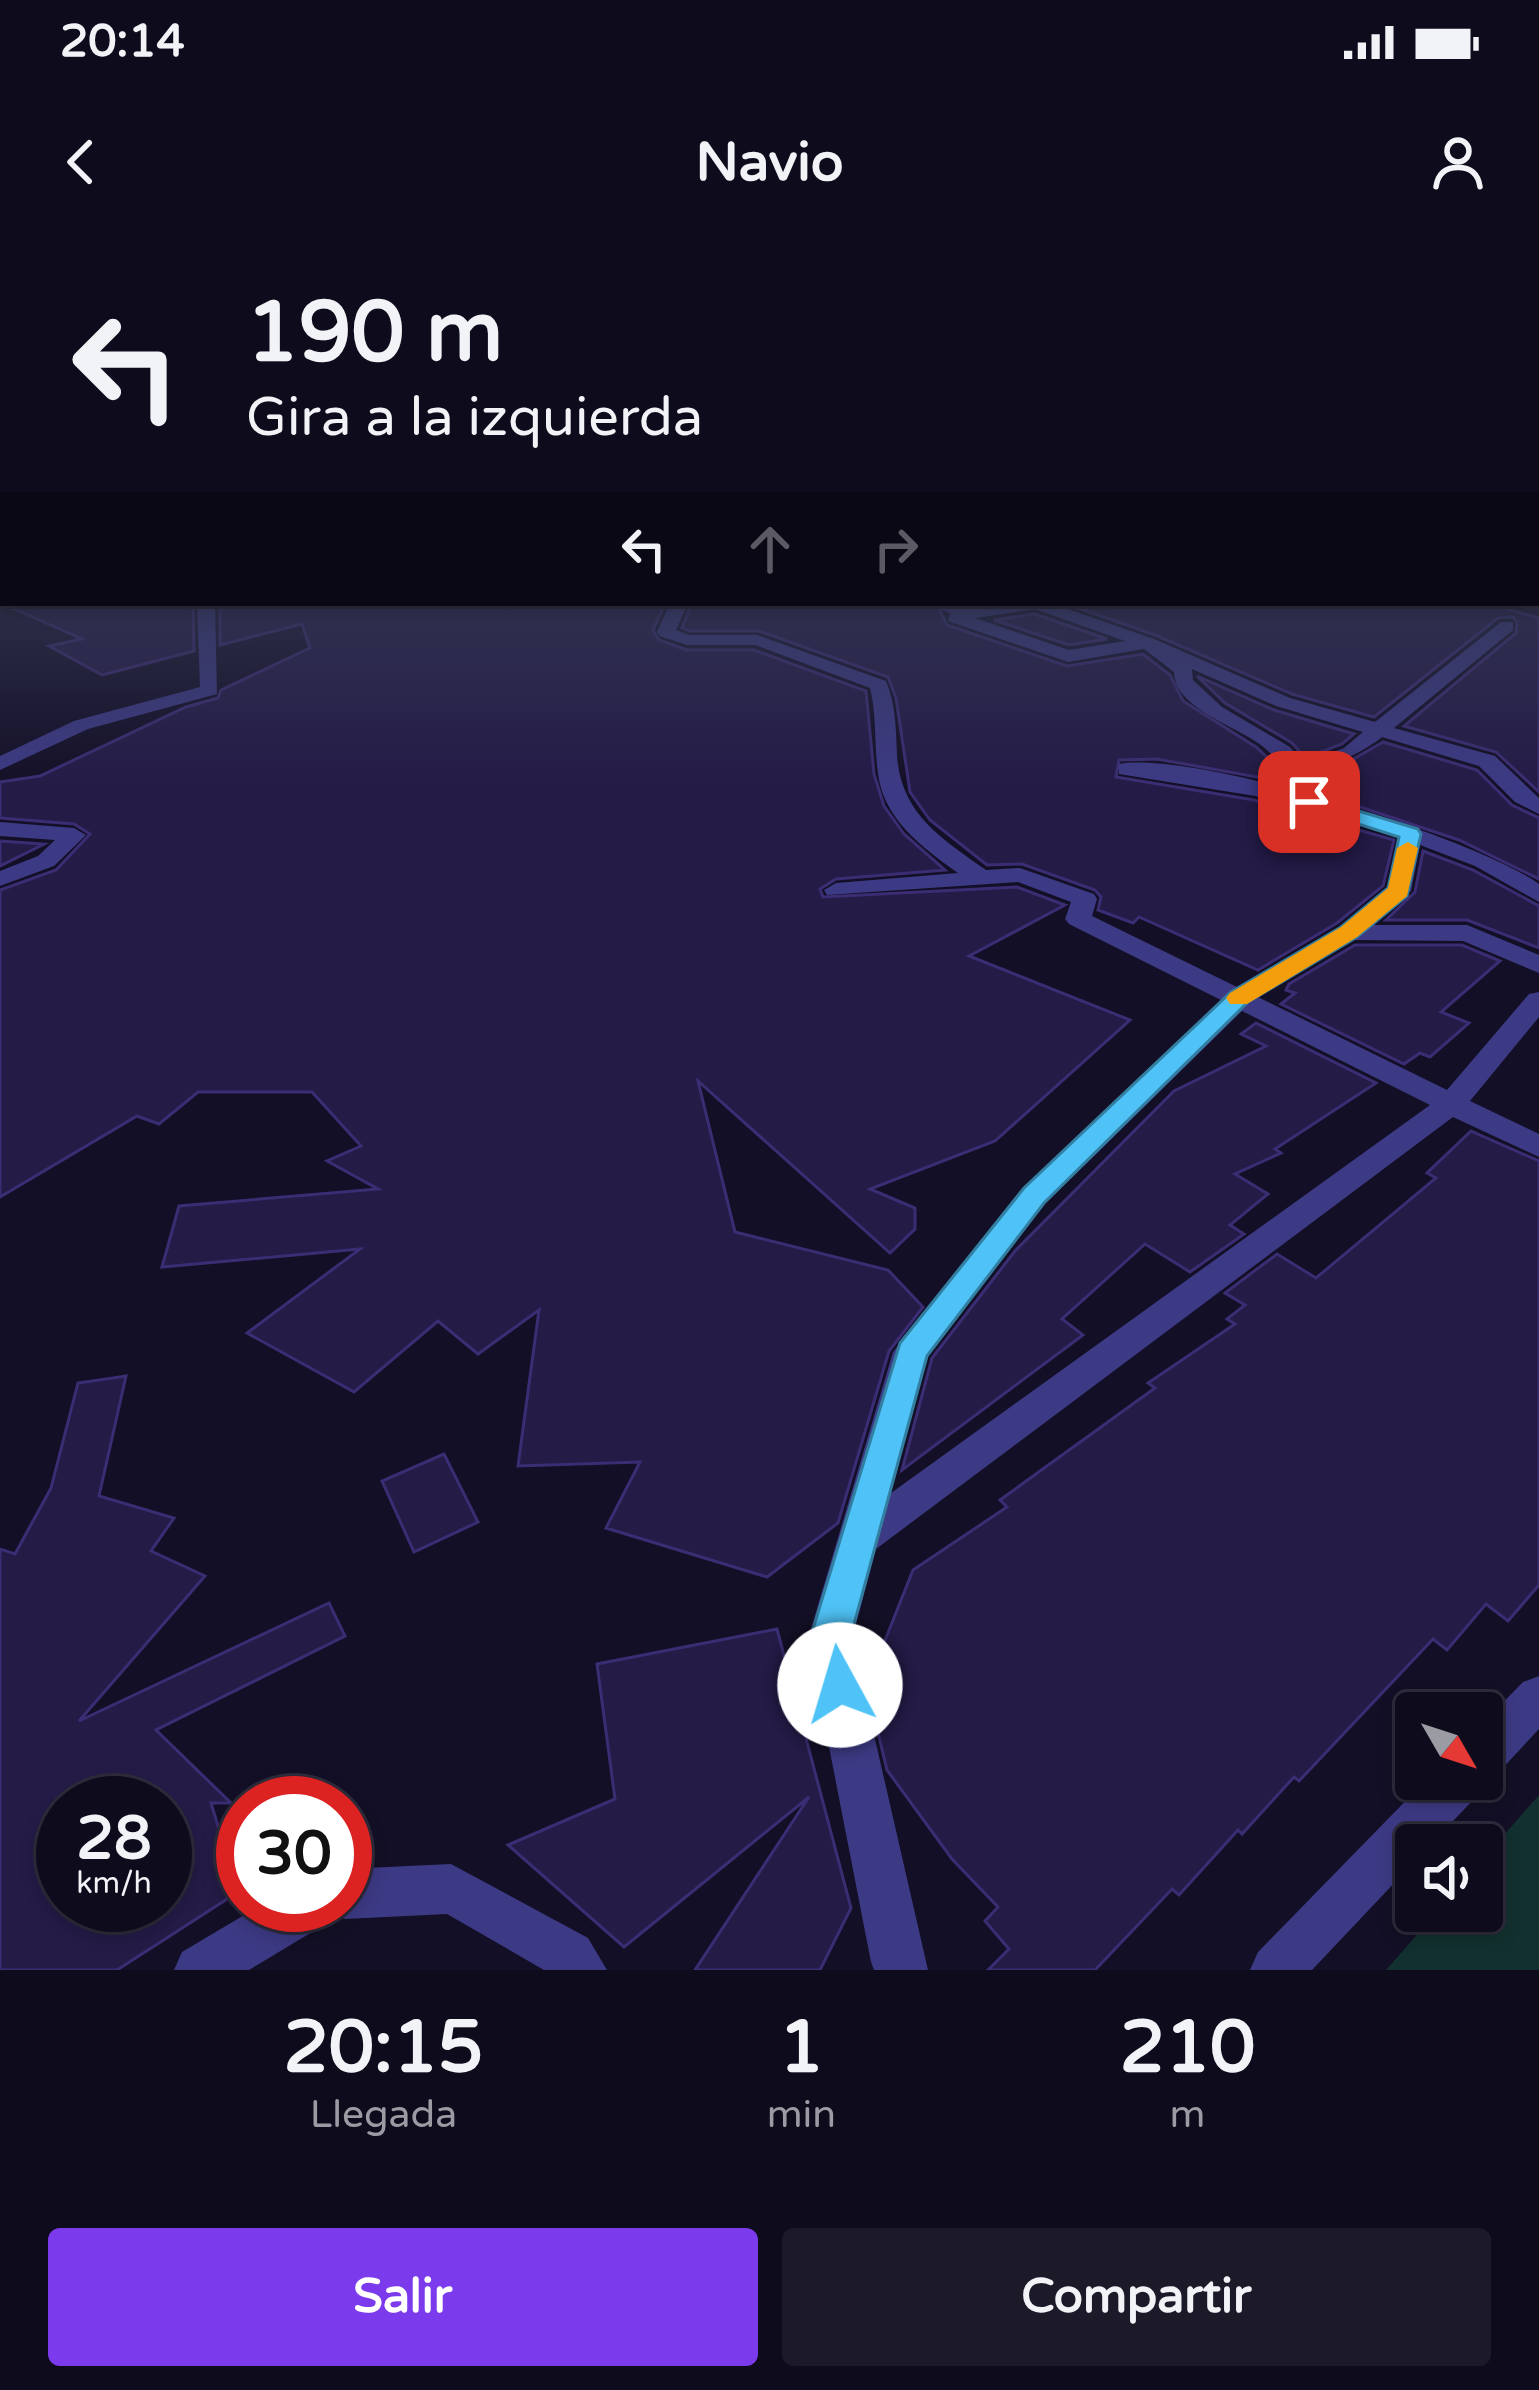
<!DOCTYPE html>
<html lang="es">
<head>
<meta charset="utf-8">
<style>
	body { margin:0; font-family:"Varela Round",sans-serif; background:#1c1929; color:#f1f3f6; height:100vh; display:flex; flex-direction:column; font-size:45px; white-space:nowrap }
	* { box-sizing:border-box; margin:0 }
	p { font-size:39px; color:#9b9ba3 }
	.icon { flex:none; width:66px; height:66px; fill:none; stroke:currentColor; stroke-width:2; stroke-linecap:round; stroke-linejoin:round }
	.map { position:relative; height:1730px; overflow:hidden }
	.drawer { display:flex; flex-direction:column; background:#0e0b1c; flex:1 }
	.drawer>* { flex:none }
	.hud { position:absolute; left:0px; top:0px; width:1539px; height:366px; box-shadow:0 6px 18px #0003,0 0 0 3px #2e2b3b; background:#0e0b1c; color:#f1f3f6; overflow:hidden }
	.needle { width:78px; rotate:129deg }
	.buttons { position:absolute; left:1395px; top:1452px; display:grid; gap:24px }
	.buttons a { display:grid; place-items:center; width:108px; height:108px; border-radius:12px; background:#0e0b1c; box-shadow:0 6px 18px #0003,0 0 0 3px #2e2b3b; font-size:60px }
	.speed { position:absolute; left:36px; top:1536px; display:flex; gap:24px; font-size:60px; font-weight:700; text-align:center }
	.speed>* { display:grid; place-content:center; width:156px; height:156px; border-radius:50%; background:#0e0b1c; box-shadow:0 6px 18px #0003,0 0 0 3px #2e2b3b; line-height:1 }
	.speed small { font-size:30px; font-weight:400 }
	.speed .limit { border:18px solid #d22; background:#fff; color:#111 }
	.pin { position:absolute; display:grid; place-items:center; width:102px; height:102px; color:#fff; margin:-51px; border-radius:24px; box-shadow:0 6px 18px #0006 }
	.me { position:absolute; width:132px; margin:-66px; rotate:354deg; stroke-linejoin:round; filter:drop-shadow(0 0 9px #0008) }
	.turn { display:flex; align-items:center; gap:42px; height:252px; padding:0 48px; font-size:54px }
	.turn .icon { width:156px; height:156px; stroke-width:2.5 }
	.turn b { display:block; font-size:84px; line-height:102px }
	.lanes { display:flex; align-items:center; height:114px; padding:0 48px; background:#0003; justify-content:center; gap:60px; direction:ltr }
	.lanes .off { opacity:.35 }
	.eta { display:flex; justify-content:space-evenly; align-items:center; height:204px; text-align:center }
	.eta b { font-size:72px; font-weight:700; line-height:84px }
	.action { display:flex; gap:24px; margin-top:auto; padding:24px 48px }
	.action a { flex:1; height:138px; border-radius:12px; background:#7c3aed; color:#fff; font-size:48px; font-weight:700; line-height:138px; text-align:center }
	.action a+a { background:#1c1929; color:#f1f3f6 }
	.status { display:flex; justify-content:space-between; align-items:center; height:84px; padding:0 60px; background:#0e0b1c; direction:ltr }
	.status svg { height:33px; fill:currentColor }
	header { display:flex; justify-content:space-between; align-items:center; height:156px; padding:0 48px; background:#0e0b1c; font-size:54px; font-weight:700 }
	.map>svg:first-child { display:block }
</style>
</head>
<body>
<div class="status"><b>20:14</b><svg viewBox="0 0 49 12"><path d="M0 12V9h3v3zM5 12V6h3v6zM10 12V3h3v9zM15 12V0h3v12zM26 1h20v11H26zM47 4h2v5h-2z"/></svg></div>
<header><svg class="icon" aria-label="back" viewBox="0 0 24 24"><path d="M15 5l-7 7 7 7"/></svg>Navio<svg class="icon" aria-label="person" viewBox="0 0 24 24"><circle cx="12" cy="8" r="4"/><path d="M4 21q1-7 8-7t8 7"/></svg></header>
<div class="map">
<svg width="1539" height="1730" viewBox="0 0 1539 1730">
	<rect width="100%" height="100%" fill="#130f26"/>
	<!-- green -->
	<polygon fill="#12302f" points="1539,1555 1539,1730 1386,1730 1438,1671 1482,1671 1482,1620"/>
	<!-- building -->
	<g fill="#241b47" stroke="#3b2d73" stroke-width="3" fill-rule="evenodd">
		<polygon points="1,363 193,363 194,411 102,435 49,406 82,399"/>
		<polygon points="220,363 665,363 653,390 659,400 687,410 754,410 866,451 874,534 884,566 904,594 945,630 836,639 820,649 823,657 1017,647 1065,665 969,716 1130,780 995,901 870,949 915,968 915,989 890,1013 698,841 735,992 888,1030 923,1067 889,1111 838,1283 767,1337 606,1288 640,1222 518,1226 539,1070 478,1114 438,1081 354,1152 247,1093 360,1009 162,1027 179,966 378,949 327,921 361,906 312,852 198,852 159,884 137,876 0,957 0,650 56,630 90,594 74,584 0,578 0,542 40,536 186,467 218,458 221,450 310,408 302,384 220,405"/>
		<polygon points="692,363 936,363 947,385 1067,426 1143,414 1170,435 1183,461 1256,507 1282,531 1273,540 1157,519 1119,520 1116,537 1254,560 1394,600 1383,646 1337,683 1258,730 1139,677 1133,683 1098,670 1101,657 1095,650 1022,624 987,625 930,580 910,552 896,458 888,437 759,391 690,391 682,388"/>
		<polygon points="1064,363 1486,363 1539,378 1539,552 1496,512 1404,486 1516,393 1517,382 1513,377 1498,378 1374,477 1292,454 1155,395"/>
		<polygon points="1035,374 1107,399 1069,405 994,380"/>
		<polygon points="1197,436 1274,470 1354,494 1342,504 1305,518 1292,503 1225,463"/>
		<polygon points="1383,502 1477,530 1512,565 1539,578 1539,639 1459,600 1303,548"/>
		<polygon points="0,601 44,604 0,626"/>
		<polygon points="1423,611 1473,630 1539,666 1539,708 1467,680 1386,680 1415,652"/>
		<polygon points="1355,705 1462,705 1500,721 1441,772 1469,783 1430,817 1420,813 1404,824 1281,764 1295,753 1286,750 1289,744"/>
		<polygon points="1256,783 1376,843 1275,909 1281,913 1235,934 1268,954 1230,985 1244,994 1190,1032 1145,1004 1062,1079 1083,1095 902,1230 932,1118 1015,1011 1174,851 1266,806 1241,794"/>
		<polygon points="1471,891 1539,921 1539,1345 1508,1381 1486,1364 1447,1410 1433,1399 1299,1541 1294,1537 1242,1594 1238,1590 1179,1655 1172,1649 1095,1730 988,1730 1009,1709 985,1681 998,1667 952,1619 887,1530 875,1480 878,1418 913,1330 1007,1267 1000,1260 1155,1148 1148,1143 1235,1084 1227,1079 1245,1065 1225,1053 1277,1014 1316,1038 1436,938 1427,933"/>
		<path d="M 126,1136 L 99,1256 L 174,1278 L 151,1311 L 205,1336 L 79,1481 L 329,1363 L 345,1396 L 156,1490 L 231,1563 L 211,1563 L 238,1652 L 117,1730 L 0,1730 L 0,1309 L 15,1314 L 51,1248 L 78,1143 ZM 63,1563 L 165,1563 L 165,1665 L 63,1665 Z"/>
		<polygon points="444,1214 478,1282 414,1312 382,1241"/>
		<polygon points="777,1389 851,1668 820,1730 695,1730 809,1557 624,1707 508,1605 615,1559 597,1424"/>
	</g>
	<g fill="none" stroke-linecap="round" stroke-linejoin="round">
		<!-- minor -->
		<g fill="#3d3a85" fill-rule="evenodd">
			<polygon points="3,323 3,333 0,334 0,324"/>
			<polygon points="197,363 215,363 217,454 88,489 0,530 0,516 74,481 200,447"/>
			<path d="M 670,363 L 688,363 L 676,390 L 689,395 L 757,395 L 886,441 C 896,464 896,491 897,516 C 901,574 942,599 986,630 L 1020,628 L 1094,654 L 1097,659 L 1092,676 L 1237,747 L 1340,687 L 1387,648 L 1399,597 L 1255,556 L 1119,534 L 1119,524 C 1195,510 1475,598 1539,644 L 1539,662 L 1475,626 L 1420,605 L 1411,651 L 1374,685 L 1467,685 L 1539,715 L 1539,733 L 1463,701 L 1354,700 L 1258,757 L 1447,850 L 1529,754 L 1539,752 L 1539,777 L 1470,861 L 1539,894 L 1539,917 L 1453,877 L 876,1309 L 852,1399 L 928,1730 L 874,1730 L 871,1722 L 808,1399 L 893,1112 L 1023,948 L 1221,760 L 1069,684 L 1065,679 L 1071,662 L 1018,642 L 827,655 L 824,650 L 836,643 L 958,633 C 923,608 883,579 878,533 C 874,505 877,476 870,448 L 755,405 L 687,405 L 660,396 L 657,392 ZM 1242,771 L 1430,865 L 891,1253 L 928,1116 L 1045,964 Z"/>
			<path d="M 940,363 L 971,369 L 1050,363 L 1154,399 L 1290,458 L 1375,482 L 1501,382 L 1513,382 L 1513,390 L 1394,488 L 1495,516 L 1539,558 L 1539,574 L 1515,562 L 1479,526 L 1382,497 C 1355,519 1321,526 1295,549 L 1279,549 L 1276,544 L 1289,531 C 1280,525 1275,517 1269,512 C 1247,488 1175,472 1174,432 L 1144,409 L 1068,422 L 948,381 L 950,373 L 941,370 ZM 1035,369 L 1125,401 L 1069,410 L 975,378 ZM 1192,429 L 1276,466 L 1363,492 L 1344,508 L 1304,523 L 1290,507 L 1222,467 L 1193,440 Z"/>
			<polygon points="0,582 74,588 86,595 54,626 0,646 0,631 38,616 55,600 0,596"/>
			<polygon points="1539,1436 1539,1489 1498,1533 1484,1539 1477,1556 1430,1605 1416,1605 1416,1620 1312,1730 1250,1730 1258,1712 1427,1539 1482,1539 1482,1484 1523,1442"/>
			<polygon points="451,1624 588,1698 607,1730 544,1730 447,1674 345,1679 331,1673 327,1683 249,1730 174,1730 182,1712 261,1665 345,1665 345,1629"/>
		</g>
	</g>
	<!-- sky -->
	<linearGradient id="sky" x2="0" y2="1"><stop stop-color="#0a0815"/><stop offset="0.56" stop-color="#333752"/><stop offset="1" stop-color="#333752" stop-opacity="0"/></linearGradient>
	<rect width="1539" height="548" fill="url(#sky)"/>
	<!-- route -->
	<polygon fill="#4fc3f7" stroke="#337fa1" stroke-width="3" points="1309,556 1418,589 1421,594 1407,656 1357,697 1248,762 1044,963 927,1116 850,1399 860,1445 854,1459 840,1464 825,1459 810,1399 900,1103 1024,948 1231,752 1341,687 1388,648 1399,597 1302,566 1299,562"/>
	<!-- slow -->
	<polygon fill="#f59e0b" points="1408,602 1418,608 1407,656 1357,697 1247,764 1230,764 1226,758 1230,753 1341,687 1388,648 1397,608"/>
</svg>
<div class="buttons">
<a><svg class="needle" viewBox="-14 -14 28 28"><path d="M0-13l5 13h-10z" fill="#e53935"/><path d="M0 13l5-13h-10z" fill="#9b9ba3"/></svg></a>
<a><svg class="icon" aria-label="sound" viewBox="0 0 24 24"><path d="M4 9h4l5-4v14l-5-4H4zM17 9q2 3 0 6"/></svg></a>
</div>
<div class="speed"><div>28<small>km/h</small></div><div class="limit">30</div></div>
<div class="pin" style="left:1309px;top:562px;background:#d93025"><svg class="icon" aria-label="arrive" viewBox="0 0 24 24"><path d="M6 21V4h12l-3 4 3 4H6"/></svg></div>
<svg class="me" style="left:840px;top:1445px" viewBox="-20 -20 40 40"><circle r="19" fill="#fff"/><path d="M0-13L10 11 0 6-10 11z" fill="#4fc3f7"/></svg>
<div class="hud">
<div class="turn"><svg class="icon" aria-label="left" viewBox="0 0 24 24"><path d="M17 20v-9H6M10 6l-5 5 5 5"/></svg><div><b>190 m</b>Gira a la izquierda</div></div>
<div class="lanes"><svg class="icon" aria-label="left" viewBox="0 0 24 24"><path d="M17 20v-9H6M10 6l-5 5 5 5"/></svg><svg class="icon off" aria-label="ahead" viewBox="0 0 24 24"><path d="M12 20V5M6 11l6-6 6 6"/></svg><svg class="icon off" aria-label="right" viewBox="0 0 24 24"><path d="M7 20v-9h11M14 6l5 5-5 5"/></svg></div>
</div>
</div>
<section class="drawer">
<div class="eta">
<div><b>20:15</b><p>Llegada</p></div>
<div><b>1</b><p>min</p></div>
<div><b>210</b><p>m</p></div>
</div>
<div class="action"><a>Salir</a><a>Compartir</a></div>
</section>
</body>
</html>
